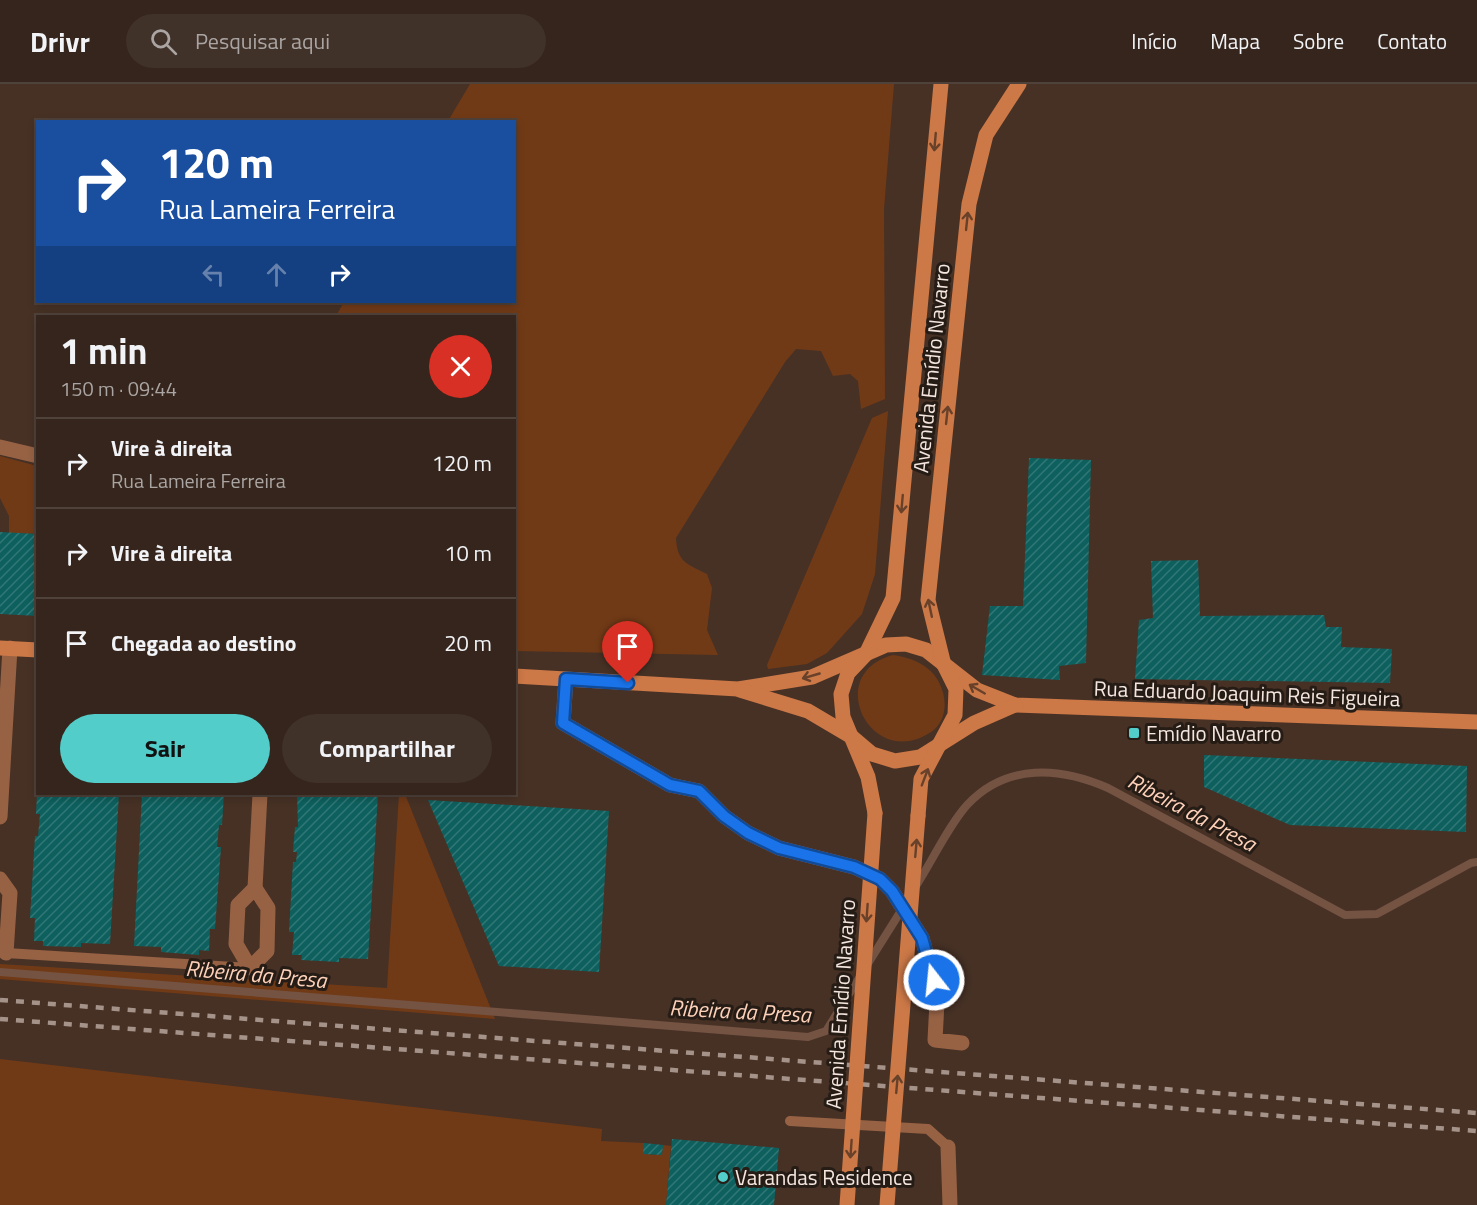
<!DOCTYPE html>
<html lang="pt">
<head>
<meta charset="utf-8">
<style>
	body { margin:0; font-family:"Titillium Web",sans-serif; background:#403129; color:#f1f3f6; height:100vh; display:flex; flex-direction:column; font-size:22px; white-space:nowrap }
	* { box-sizing:border-box; margin:0 }
	p { font-size:20px; color:#aaa5a3 }
	.icon { flex:none; width:33px; height:33px; fill:none; stroke:currentColor; stroke-width:2; stroke-linecap:round; stroke-linejoin:round }
	.map { position:relative; flex:1; overflow:hidden }
	.drawer { position:absolute; left:36px; top:231px; width:480px; height:480px; display:flex; flex-direction:column; background:#35251c; border-radius:0px; box-shadow:0 3px 9px #0003,0 0 0 2px #4f423b }
	.drawer>* { flex:none }
	.hud { position:absolute; left:36px; top:36px; width:480px; height:183px; border-radius:0px; box-shadow:0 3px 9px #0003,0 0 0 2px #4f423b; background:#1a4fa0; color:#fff; overflow:hidden }
	.pin { position:absolute; display:grid; place-items:center; width:51px; height:51px; color:#fff; margin:-62px -26px; border-radius:50% 50% 50% 0; rotate:-45deg; box-shadow:0 0 6px #0007 }
	.pin .icon { rotate:45deg }
	.me { position:absolute; width:66px; margin:-33px; rotate:344deg; stroke-linejoin:round; filter:drop-shadow(0 0 4px #0008) }
	.turn { display:flex; align-items:center; gap:21px; height:126px; padding:0 24px; font-size:27px }
	.turn .icon { width:78px; height:78px; stroke-width:2.5 }
	.turn b { display:block; font-size:42px; line-height:51px }
	.lanes { display:flex; align-items:center; height:57px; padding:0 24px; background:#0003; justify-content:center; gap:30px; direction:ltr }
	.lanes .off { opacity:.35 }
	.round { display:grid; place-items:center; flex:none; width:63px; height:63px; border-radius:32px; background:#403129 }
	.summary { display:flex; align-items:center; justify-content:space-between; height:102px; padding:0 24px }
	h1 { font-size:36px; font-weight:700; line-height:45px }
	.cta { display:flex; gap:12px; margin-top:auto; padding:12px 24px }
	.cta a { flex:1; height:69px; border-radius:36px; background:#53cdca; color:#111; font-size:24px; font-weight:700; line-height:69px; text-align:center }
	.cta a+a { background:#403129; color:#f1f3f6 }
	ul { padding:0; list-style:none }
	li { display:flex; align-items:center; gap:18px; height:90px; padding:0 24px; border-top:2px solid #4f423b }
	li div { flex:1 }
	li b { display:block; font-size:22px }
	li em { font-style:normal }
	header { display:flex; align-items:center; gap:36px; box-sizing:border-box; height:84px; padding:0 30px; background:#35251c; border-bottom:2px solid #4f423b }
	header strong { font-size:28px }
	nav { display:flex; gap:33px; margin-inline-start:auto; font-size:21px }
	.search { width:420px; height:54px; background:#403129; display:flex; align-items:center; gap:15px; box-sizing:border-box; padding:0 21px; border-radius:33px; color:#aaa5a3; font-size:22px }
	.map>svg:first-child { display:block }
</style>
</head>
<body>
<header>
<strong>Drivr</strong>
<div class="search"><svg class="icon" aria-label="search" viewBox="0 0 24 24"><circle cx="10" cy="10" r="6"/><path d="M15 15l6 6"/></svg>Pesquisar aqui</div>
<nav><a>Início</a><a>Mapa</a><a>Sobre</a><a>Contato</a></nav>
</header>
<div class="map">
<svg width="1477" height="1121" viewBox="0 0 1477 1121">
	<defs>
		<pattern id="building-hatch" width="6" height="6" patternUnits="userSpaceOnUse" patternTransform="scale(1.5)"><rect width="6" height="6" fill="#0d605e"/><path d="M-1 1l2-2M0 6l6-6M5 7l2-2" fill="none" stroke="#317775"/></pattern>
	</defs>
	<rect width="100%" height="100%" fill="#473125"/>
	<!-- green -->
	<g fill="#713a17">
		<path d="M 470,0 L 894,0 L 884,125 L 885,315 L 861,325 L 858,297 L 850,290 L 833,292 L 821,267 L 796,265 L 785,278 L 676,454 C 677,478 687,480 707,490 L 712,504 L 707,546 L 718,571 L 515,567 L 514,232 L 336,232 L 344,218 L 514,218 L 514,38 L 448,37 Z"/>
		<polygon points="888,327 875,490 862,530 827,569 807,580 768,585 767,581 872,334"/>
		<polygon points="0,372 37,382 37,450 9,449 9,432 0,414"/>
		<path d="M 893,571 C 906,573 917,576 927,584 C 946,598 953,633 931,648 C 871,688 822,590 893,571 Z"/>
		<polygon points="399,710 405,710 495,935 0,895 0,880 387,904"/>
		<polygon points="0,975 602,1045 601,1057 644,1059 644,1070 662,1071 663,1061 671,1062 666,1121 0,1121"/>
	</g>
	<g fill="none" stroke-linecap="round" stroke-linejoin="round">
		<!-- stream -->
		<g stroke="#745343" stroke-width="8">
			<path d="M 916,802 C 931,779 950,739 968,720 C 1007,679 1060,683 1108,704 L 1345,831 L 1377,830 L 1471,779 L 1477,778"/>
			<polyline points="867,881 904,822"/>
			<polyline points="0,888 808,953 826,947 859,894"/>
		</g>
	</g>
	<!-- building -->
	<g fill="url(#building-hatch)">
		<polygon points="1029,374 1091,376 1086,579 1059,582 1060,596 982,591 990,522 1023,522"/>
		<polygon points="0,448 38,450 38,532 0,530"/>
		<polygon points="1198,476 1200,532 1324,531 1326,543 1342,543 1341,563 1392,565 1390,599 1135,595 1139,536 1153,534 1151,477"/>
		<polygon points="1204,671 1467,682 1466,748 1290,741 1204,703"/>
		<polygon points="37,710 119,710 110,860 81,859 81,863 43,862 43,857 34,857 35,834 30,834 35,752 38,752 40,730 36,730"/>
		<polygon points="142,710 224,710 222,741 219,741 217,763 221,763 215,845 210,845 209,867 199,866 199,871 161,868 161,863 134,862"/>
		<polygon points="297,710 378,710 368,875 339,874 339,878 301,876 302,871 292,871 294,848 289,848 293,778 296,778 297,768 293,768 295,743 298,743"/>
		<polygon points="428,716 609,727 599,888 499,882"/>
		<polygon points="672,1055 779,1064 774,1121 666,1121"/>
		<polygon points="644,1059 663,1061 662,1071 643,1070"/>
	</g>
	<g fill="none" stroke-linecap="round" stroke-linejoin="round">
		<!-- lane -->
		<g stroke="#976244" stroke-width="10">
			<polyline points="6,869 250,884"/>
			<polyline points="790,1037 928,1045 948,1063"/>
		</g>
		<!-- street -->
		<g stroke="#976244" stroke-width="15">
			<polyline points="0,363 38,372"/>
			<polyline points="566,595 563,639 670,701 699,707 724,732 748,749 779,764 854,783 880,795 892,807 922,854 934,896 937,918 935,956 962,959"/>
			<polyline points="0,733 10,564"/>
			<polyline points="0,795 10,809 6,869"/>
			<polygon points="255,804 268,824 267,867 250,884 236,860 238,821"/>
			<polyline points="255,804 260,710"/>
			<polyline points="948,1063 950,1121"/>
		</g>
		<!-- secondary -->
		<g stroke="#cc7847" stroke-width="15">
			<polyline points="0,564 38,566"/>
			<polyline points="514,592 738,605 812,593 886,561 906,560 926,566 977,606 1015,621 1477,638"/>
			<polyline points="740,606 808,627 852,653 872,670 895,677 920,673 974,639 1015,621"/>
			<polyline points="875,729 868,693 843,633 841,610 848,589 866,570 893,514 941,0"/>
			<polyline points="918,732 921,695 955,631 956,605 944,581 928,516 969,120 986,51 1019,0"/>
		</g>
		<!-- rail -->
		<g stroke="#a5938a" stroke-width="4.5" stroke-dasharray="8 8" stroke-linecap="butt">
			<polyline points="0,916 1477,1029"/>
			<polyline points="0,935 1477,1047"/>
		</g>
		<!-- secondary-bridge -->
		<g stroke="#cc7847" stroke-width="15">
			<polyline points="847,1121 875,729"/>
			<polyline points="887,1121 918,732"/>
		</g>
	</g>
	<!-- one-way arrows -->
	<defs><path id="oneway-shaft" d="M-6 0H5M1.5-3L5.5 0L1.5 3" fill="none" stroke-width="1.6" stroke-linecap="round" stroke-linejoin="round" transform="scale(1.5)"/></defs>
	<g stroke="#68412a">
		<use href="#oneway-shaft" transform="translate(935 58) rotate(95)"/>
		<use href="#oneway-shaft" transform="translate(967 137) rotate(-84)"/>
		<use href="#oneway-shaft" transform="translate(947 331) rotate(-84)"/>
		<use href="#oneway-shaft" transform="translate(902 420) rotate(95)"/>
		<use href="#oneway-shaft" transform="translate(930 524) rotate(-102)"/>
		<use href="#oneway-shaft" transform="translate(811 592) rotate(164)"/>
		<use href="#oneway-shaft" transform="translate(977 605) rotate(-150)"/>
		<use href="#oneway-shaft" transform="translate(925 693) rotate(-69)"/>
		<use href="#oneway-shaft" transform="translate(916 764) rotate(-85)"/>
		<use href="#oneway-shaft" transform="translate(867 829) rotate(94)"/>
		<use href="#oneway-shaft" transform="translate(897 1000) rotate(-85)"/>
		<use href="#oneway-shaft" transform="translate(851 1065) rotate(94)"/>
	</g>
	<g fill="none" stroke-linecap="round" stroke-linejoin="round">
		<!-- route casing -->
		<g stroke="#114b97" stroke-width="15">
			<polyline id="route" points="628,599 566,595 563,639 670,701 699,707 724,732 748,749 779,764 854,783 880,795 892,807 922,854 934,896"/>
		</g>
		<!-- route -->
		<use href="#route" stroke="#1a73e8" stroke-width="10"/>
	</g>
	<!-- markers -->
	<g fill="#53cdca" stroke="#261c16" stroke-width="2">
		<rect x="1128" y="643" width="12" height="12" rx="3"/>
		<circle cx="723" cy="1093" r="6"/>
	</g>
	<g text-anchor="middle" dominant-baseline="central" stroke-width="6" stroke-linejoin="round" paint-order="stroke">
		<!-- street labels -->
		<g font-size="21" fill="#f5e7df" stroke="#261c16">
			<text transform="translate(931 284) rotate(-84)">Avenida Emídio Navarro</text>
			<text transform="translate(1247 609) rotate(2)">Rua Eduardo Joaquim Reis Figueira</text>
			<text transform="translate(840 920) rotate(-86)">Avenida Emídio Navarro</text>
		</g>
		<!-- poi labels -->
		<g font-size="21" fill="#f5e7df" stroke="#261c16" text-anchor="start">
			<text x="1146" y="649">Emídio Navarro</text>
			<text x="735" y="1093">Varandas Residence</text>
		</g>
		<!-- water labels -->
		<g font-size="22" font-style="italic" fill="#fed1b9" stroke="#261c16">
			<text transform="translate(1192 728) rotate(28)">Ribeira da Presa</text>
			<text transform="translate(256 890) rotate(5)">Ribeira da Presa</text>
			<text transform="translate(740 927) rotate(3)">Ribeira da Presa</text>
		</g>
	</g>
</svg>
<div class="pin" style="left:628px;top:599px;background:#d93025"><svg class="icon" aria-label="arrive" viewBox="0 0 24 24"><path d="M6 21V4h12l-3 4 3 4H6"/></svg></div>
<svg class="me" style="left:934px;top:896px" viewBox="-20 -20 40 40"><circle r="17" fill="#1a73e8" stroke="#fff" stroke-width="3"/><path d="M0-11L8 9 0 5-8 9z" fill="#fff"/></svg>
<div class="hud">
<div class="turn"><svg class="icon" aria-label="right" viewBox="0 0 24 24"><path d="M7 20v-9h11M14 6l5 5-5 5"/></svg><div><b>120 m</b>Rua Lameira Ferreira</div></div>
<div class="lanes"><svg class="icon off" aria-label="left" viewBox="0 0 24 24"><path d="M17 20v-9H6M10 6l-5 5 5 5"/></svg><svg class="icon off" aria-label="ahead" viewBox="0 0 24 24"><path d="M12 20V5M6 11l6-6 6 6"/></svg><svg class="icon" aria-label="right" viewBox="0 0 24 24"><path d="M7 20v-9h11M14 6l5 5-5 5"/></svg></div>
</div>
<section class="drawer">
<div class="summary"><div><h1>1 min</h1><p>150 m · 09:44</p></div><a class="round" style="background:#d93025;color:#fff"><svg class="icon" aria-label="close" viewBox="0 0 24 24"><path d="M6 6l12 12M18 6L6 18"/></svg></a></div>
<ul>
<li><svg class="icon" aria-label="right" viewBox="0 0 24 24"><path d="M7 20v-9h11M14 6l5 5-5 5"/></svg><div><b>Vire à direita</b><p>Rua Lameira Ferreira</p></div><em>120 m</em></li>
<li><svg class="icon" aria-label="right" viewBox="0 0 24 24"><path d="M7 20v-9h11M14 6l5 5-5 5"/></svg><div><b>Vire à direita</b></div><em>10 m</em></li>
<li><svg class="icon" aria-label="arrive" viewBox="0 0 24 24"><path d="M6 21V4h12l-3 4 3 4H6"/></svg><div><b>Chegada ao destino</b></div><em>20 m</em></li>
</ul>
<div class="cta"><a>Sair</a><a>Compartilhar</a></div>
</section>
</div>
</body>
</html>
